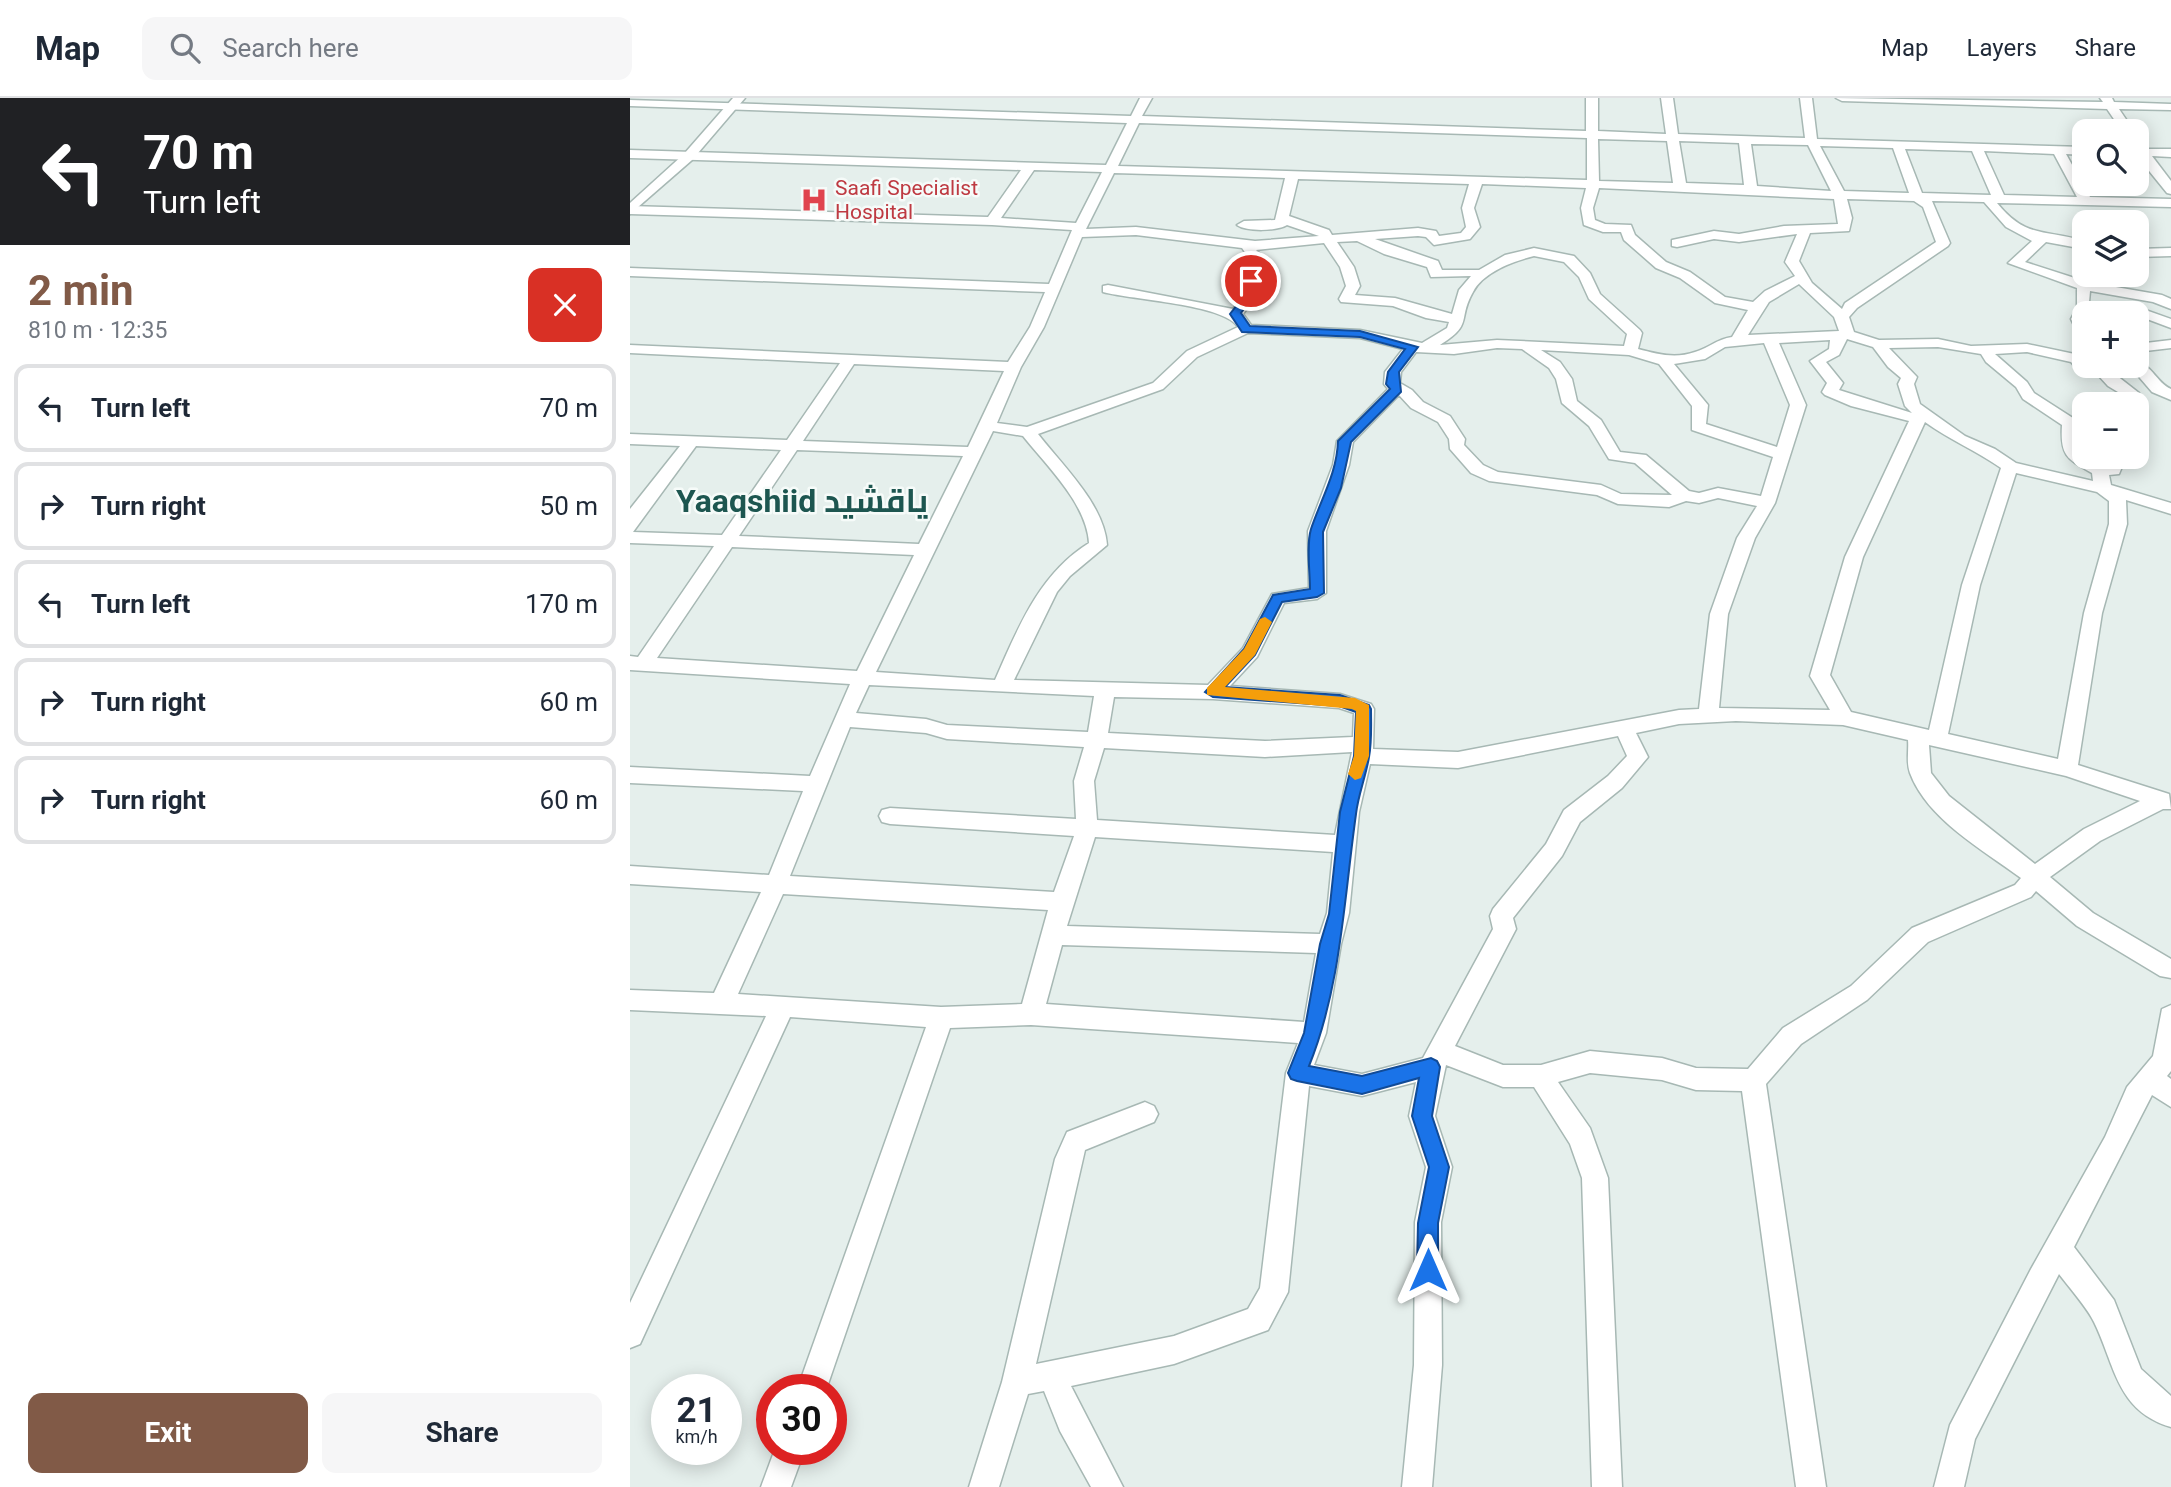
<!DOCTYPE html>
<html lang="en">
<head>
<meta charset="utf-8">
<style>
	body { margin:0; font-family:Roboto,Cairo,sans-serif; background:#f6f6f7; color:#1f2937; height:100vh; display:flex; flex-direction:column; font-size:26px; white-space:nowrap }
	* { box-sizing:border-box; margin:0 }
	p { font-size:23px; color:#747a83 }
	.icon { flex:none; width:38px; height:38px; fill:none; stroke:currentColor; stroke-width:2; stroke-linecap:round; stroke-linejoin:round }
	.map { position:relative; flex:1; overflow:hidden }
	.details { display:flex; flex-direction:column; background:#fff; width:630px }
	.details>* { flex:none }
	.hud { background:#202124; color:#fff; overflow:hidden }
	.controls { position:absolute; left:1442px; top:21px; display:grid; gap:14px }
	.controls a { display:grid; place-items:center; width:77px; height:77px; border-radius:14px; background:#fff; box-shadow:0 4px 18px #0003; font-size:35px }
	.speed { position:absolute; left:21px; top:1276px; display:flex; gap:14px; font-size:35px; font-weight:700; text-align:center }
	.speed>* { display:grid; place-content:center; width:91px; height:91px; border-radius:50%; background:#fff; box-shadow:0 4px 18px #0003; line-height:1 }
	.speed small { font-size:18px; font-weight:400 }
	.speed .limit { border:10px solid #d22; background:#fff; color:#111 }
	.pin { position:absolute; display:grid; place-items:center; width:60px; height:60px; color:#fff; margin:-30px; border:4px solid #fff; border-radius:50%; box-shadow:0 2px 7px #0007 }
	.me { position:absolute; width:77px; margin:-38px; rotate:0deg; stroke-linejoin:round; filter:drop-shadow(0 0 5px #0008) }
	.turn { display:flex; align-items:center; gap:24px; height:147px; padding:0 28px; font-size:32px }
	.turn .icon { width:91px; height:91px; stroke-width:2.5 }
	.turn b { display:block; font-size:49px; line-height:60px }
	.round { display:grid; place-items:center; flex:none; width:74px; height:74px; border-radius:14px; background:#f6f6f7 }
	.head { display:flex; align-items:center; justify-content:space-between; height:119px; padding:0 28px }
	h1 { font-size:42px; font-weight:700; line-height:52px; color:#815a47 }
	.action { display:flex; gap:14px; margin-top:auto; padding:14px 28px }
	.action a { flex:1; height:80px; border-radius:14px; background:#815a47; color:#fff; font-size:28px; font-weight:700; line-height:80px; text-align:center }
	.action a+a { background:#f6f6f7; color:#1f2937 }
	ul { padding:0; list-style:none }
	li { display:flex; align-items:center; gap:21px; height:88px; margin:0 14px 10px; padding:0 14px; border:4px solid #e0e1e3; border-radius:14px }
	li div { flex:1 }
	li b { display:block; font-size:26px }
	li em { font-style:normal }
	header { display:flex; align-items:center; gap:42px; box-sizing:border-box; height:98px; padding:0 35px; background:#fff; border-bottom:2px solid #e0e1e3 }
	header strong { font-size:33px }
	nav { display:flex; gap:38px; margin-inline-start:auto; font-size:24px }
	.search { width:490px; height:63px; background:#f6f6f7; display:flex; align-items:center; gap:18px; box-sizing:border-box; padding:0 24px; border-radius:14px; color:#747a83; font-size:26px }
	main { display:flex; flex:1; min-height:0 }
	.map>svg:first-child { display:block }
</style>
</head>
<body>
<header>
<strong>Map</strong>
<div class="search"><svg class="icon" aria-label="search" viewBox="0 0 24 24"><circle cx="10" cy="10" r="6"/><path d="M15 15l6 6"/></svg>Search here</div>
<nav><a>Map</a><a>Layers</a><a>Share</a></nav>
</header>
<main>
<section class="details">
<div class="hud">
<div class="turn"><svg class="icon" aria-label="left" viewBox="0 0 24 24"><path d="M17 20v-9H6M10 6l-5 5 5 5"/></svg><div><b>70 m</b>Turn left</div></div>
</div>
<div class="head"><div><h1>2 min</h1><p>810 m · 12:35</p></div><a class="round" style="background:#d93025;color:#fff"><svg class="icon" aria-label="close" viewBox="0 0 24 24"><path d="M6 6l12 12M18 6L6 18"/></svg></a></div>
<ul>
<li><svg class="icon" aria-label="left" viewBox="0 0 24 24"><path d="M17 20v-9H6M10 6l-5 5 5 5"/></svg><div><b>Turn left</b></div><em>70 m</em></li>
<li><svg class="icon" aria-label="right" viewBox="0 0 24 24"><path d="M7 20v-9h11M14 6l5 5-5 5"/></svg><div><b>Turn right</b></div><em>50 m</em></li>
<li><svg class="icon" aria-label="left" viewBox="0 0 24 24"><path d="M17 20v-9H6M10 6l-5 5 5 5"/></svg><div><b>Turn left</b></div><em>170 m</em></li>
<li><svg class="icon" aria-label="right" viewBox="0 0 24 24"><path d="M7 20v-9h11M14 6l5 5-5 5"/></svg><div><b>Turn right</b></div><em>60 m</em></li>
<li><svg class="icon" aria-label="right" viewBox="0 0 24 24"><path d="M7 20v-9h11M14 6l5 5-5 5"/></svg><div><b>Turn right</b></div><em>60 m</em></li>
</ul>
<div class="action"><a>Exit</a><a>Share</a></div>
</section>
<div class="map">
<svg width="1541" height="1389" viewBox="0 0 1541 1389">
	<rect width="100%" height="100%" fill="#e5efec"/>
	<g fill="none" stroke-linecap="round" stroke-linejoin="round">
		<!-- minor casing -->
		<g stroke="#a7b8b4" stroke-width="3">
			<g id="minor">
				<path d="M 510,0 L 522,0 L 512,18 L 956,33 L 956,0 L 968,0 L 968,33 L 1036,36 L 1031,0 L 1043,0 L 1048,36 L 1175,40 L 1170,0 L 1182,0 L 1187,41 L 1454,49 L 1454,57 L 1436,56 L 1460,99 L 1541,101 L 1541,109 L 1367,105 C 1396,141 1415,131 1454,143 L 1454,151 L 1416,144 L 1395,164 L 1457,184 L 1532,197 L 1541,201 L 1541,211 L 1523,204 L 1460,193 L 1458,215 L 1454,215 L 1454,238 L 1449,237 L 1441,221 L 1447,210 L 1447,190 L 1378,165 L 1402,143 L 1376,129 L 1354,104 L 1302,103 L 1320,145 L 1318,148 L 1227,210 L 1219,219 L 1224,234 L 1249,242 L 1308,241 L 1341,248 L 1397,246 L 1454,258 L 1454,268 L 1477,270 L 1509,295 L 1506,306 L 1490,306 L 1493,297 L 1478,288 L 1467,276 L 1447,271 L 1441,264 L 1397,254 L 1365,256 L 1397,284 L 1404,295 L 1446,322 C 1455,343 1438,362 1476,368 L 1480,359 L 1496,359 L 1489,376 L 1479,377 L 1481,387 L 1541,405 L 1541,416 L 1496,402 L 1497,426 L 1472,515 L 1448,667 L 1539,696 L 1541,711 L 1533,711 L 1470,743 L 1420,779 L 1463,815 L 1541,861 L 1541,880 L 1530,878 L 1447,828 L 1406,793 L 1401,799 L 1298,844 L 1237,902 L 1171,946 L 1136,986 L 1196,1389 L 1166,1389 L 1112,993 L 1066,992 L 1032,982 L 960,975 L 928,984 L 960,1030 L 978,1080 L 992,1389 L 962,1389 L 952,1080 L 940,1046 L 904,989 L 873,989 L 816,967 L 805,1018 L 822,1069 L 811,1124 L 812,1267 L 802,1389 L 772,1389 L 784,1267 L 785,1124 L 796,1069 L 779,1018 L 786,984 L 732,998 L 679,988 L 658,1194 L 638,1232 L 544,1266 L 441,1288 L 493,1389 L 461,1389 L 430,1333 L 414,1293 L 398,1296 L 369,1389 L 339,1389 L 372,1284 L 425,1061 L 437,1034 L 515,1004 L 524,1008 L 528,1016 L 524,1024 L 455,1052 L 406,1266 L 544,1238 L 618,1211 L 630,1190 L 656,975 L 668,945 L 401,927 L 320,930 L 196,1292 L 167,1292 L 296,929 L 160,919 L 10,1246 L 0,1250 L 0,1205 L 136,918 L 0,912 L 0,892 L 84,895 L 131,794 L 0,786 L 0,768 L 139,777 L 173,693 L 0,685 L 0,669 L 180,678 L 220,586 L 0,572 L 0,558 L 8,559 L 84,448 L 0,445 L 0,411 L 50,348 L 0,346 L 0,336 L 157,342 L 210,265 L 0,255 L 0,247 L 378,264 L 400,229 L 415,194 L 0,178 L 0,170 L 419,186 L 442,132 L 362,127 L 0,116 L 0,108 L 358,119 L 391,72 L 0,60 L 0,52 L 476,67 L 497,25 L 0,8 L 0,2 L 501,18 ZM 509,25 L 957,40 L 957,82 L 488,68 ZM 968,41 L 1037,43 L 1043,85 L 969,83 ZM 1049,43 L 1109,45 L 1114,87 L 1056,85 ZM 1121,46 L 1178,47 L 1201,93 L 1127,88 ZM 1190,48 L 1263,50 L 1279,95 L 1214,93 ZM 1275,51 L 1342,53 L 1361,97 L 1292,95 ZM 1354,53 L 1424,56 L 1447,99 L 1374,97 ZM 404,72 L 472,74 L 446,125 L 371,120 ZM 484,75 L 655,80 L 645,122 L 614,123 L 607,127 C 617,134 648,133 657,127 L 689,138 L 625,143 L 506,129 L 456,131 ZM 668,81 L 839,86 L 832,110 L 836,129 L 831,135 L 809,138 L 806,133 L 788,130 L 702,137 L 699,132 L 659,118 ZM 852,86 L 956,90 L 951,110 L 954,127 L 973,134 L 991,134 L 994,142 L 1026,170 L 1050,180 L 1085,205 L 1118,212 L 1102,239 C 1087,241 1079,250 1065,254 C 1045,261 1027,256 1008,251 L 1012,235 L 1010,232 L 970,196 L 960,175 L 944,158 L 904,150 L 875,157 L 849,172 L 812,172 L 808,163 L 745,141 L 788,138 L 796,139 L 804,147 L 840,141 L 850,129 L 844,110 ZM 969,90 L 1204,101 L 1208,126 L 1154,128 L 1109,136 L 1084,133 L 1042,142 L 1042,148 L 1047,149 L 1084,141 L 1109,144 L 1167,136 L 1155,164 L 1165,178 L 1135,193 L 1123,204 L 1095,199 L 1060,174 L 1036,164 L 1005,137 L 1001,127 L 975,126 L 965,122 L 963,110 ZM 1217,101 L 1284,103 L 1293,109 L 1306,144 L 1215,205 L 1212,211 L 1182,185 L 1169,163 L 1180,135 L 1219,133 L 1222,120 ZM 506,137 L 612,150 L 619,160 L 609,168 L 615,194 L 603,211 L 478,187 L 473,188 L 473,194 C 502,202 594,206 608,229 L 557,253 L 523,285 L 397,329 L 367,325 L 391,269 L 414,229 L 452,139 ZM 727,143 L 754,156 L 797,169 L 801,179 L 841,178 L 829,192 L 822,216 L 765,200 L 725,197 L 730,188 L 724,169 L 707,144 ZM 694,145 L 710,169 L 716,188 L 709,201 L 711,204 L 763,208 L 796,220 L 819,224 L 817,230 L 792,245 L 730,232 L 621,227 L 613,216 L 629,194 L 623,169 L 634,160 L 626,152 ZM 904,158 L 934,164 L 949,179 L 959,201 L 997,236 L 994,248 L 867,242 L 810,247 C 844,226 827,222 843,194 C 853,174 884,163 904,158 ZM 1169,186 L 1204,219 L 1209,233 L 1118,237 L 1139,204 ZM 618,235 L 730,240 L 773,251 L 755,274 L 754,286 L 758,291 L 707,343 L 703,367 L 678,433 L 679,490 L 642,496 L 613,550 L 578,587 L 384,582 L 427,494 L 440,478 L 477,447 C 474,406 432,367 408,336 L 533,291 L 567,259 ZM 1217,241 L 1243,249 L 1258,269 L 1271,280 L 1268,286 L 1275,308 L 1282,315 L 1209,292 L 1213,285 L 1196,264 L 1209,257 ZM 1200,242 L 1199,251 L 1180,263 L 1197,285 L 1192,294 L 1195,297 L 1221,308 L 1279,323 L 1215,459 L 1180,578 L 1200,612 L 1089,610 L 1098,516 L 1125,440 L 1145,405 L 1176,307 L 1149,245 ZM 1134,245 L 1160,307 L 1147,349 L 1076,326 L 1078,307 L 1044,266 L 1075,261 L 1095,249 ZM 1308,249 L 1351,256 L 1356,264 L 1386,289 L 1393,301 L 1432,327 C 1430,358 1437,361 1462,375 L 1463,383 L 1386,365 L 1365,351 L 1335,338 L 1290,306 L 1284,286 L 1287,279 L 1259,250 ZM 867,250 L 892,251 L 919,270 L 926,281 L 932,305 L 959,328 L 979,361 L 1005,365 L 1042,397 L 991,396 L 971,387 L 868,374 L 853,367 L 834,347 L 835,341 L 820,318 L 793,304 L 782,292 L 770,285 L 771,274 L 786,254 L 824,256 ZM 911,252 L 999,257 L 1029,266 L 1062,308 L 1062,332 L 1143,359 L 1131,398 L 1088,390 L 1069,395 L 1059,393 L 1016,357 L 990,354 L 971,322 L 947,303 L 942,281 L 930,264 ZM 224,266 L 374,273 L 338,349 L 173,343 ZM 769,297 L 781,310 L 808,324 L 819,341 L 820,351 L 841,375 L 859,383 L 967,397 L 988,406 L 1039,409 L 1056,403 L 1069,405 L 1088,400 L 1127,408 L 1107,440 L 1080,516 L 1069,611 L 1049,612 L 828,654 L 743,651 L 744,611 L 741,606 L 710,596 L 600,588 L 627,559 L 654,505 L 687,501 L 696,495 L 696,433 L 719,367 L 723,344 ZM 1295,324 C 1320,342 1347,353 1371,370 L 1332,487 L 1299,632 L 1221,614 L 1200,577 L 1233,459 ZM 363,333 L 393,338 C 416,367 457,406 459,445 C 409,476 388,530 365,582 L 246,574 ZM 66,348 L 151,352 L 92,437 L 3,434 ZM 167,352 L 333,358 L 289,446 L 109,438 ZM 1386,375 L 1467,394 L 1479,403 L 1479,426 L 1454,515 L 1428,661 L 1318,636 L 1350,487 ZM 102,449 L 284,457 L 227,573 L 27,560 ZM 239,587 L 464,598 L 458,634 L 317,627 L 296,621 L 226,615 ZM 484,599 L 583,601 L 709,610 L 724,615 L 723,639 L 635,643 L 478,635 ZM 1106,623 L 1213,627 L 1278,642 C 1279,653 1276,664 1280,675 C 1297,721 1353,752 1391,780 L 1385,787 L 1282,830 L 1221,888 L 1153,930 L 1118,971 L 1066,970 L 1032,960 L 960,953 L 911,967 L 873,967 L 825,948 L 886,831 L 883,820 L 932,758 L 950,724 L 992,690 L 1018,659 L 1006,635 L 1049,626 ZM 220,629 L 296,635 L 317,641 L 454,649 L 444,683 L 446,721 L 260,710 L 252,712 L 249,718 L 252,724 L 260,726 L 444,738 L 424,794 L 160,778 ZM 988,638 L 997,658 L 978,678 L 934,712 L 916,746 L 863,811 L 860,818 L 863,831 L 793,960 L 732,976 L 684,967 L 696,935 L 711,846 L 719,815 L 729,714 L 740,666 L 828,670 ZM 1299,647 L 1436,678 L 1510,703 L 1454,731 L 1405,766 L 1319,698 L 1301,675 ZM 474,650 L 635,659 L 722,654 L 705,737 L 467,722 L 464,683 ZM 465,739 L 703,754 L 697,815 L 690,836 L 437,828 ZM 153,796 L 418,812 L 392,906 L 311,909 L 108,896 ZM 432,847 L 686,855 L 674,924 L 416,906 Z"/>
				<polygon points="1206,0 1473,4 1470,0 1482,0 1484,4 1541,6 1541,12 1489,11 1504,33 1492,33 1477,11 1212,3"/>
				<polygon points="1507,43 1516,51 1541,51 1541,59 1522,58 1541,83 1541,96 1537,95 1507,58"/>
				<polygon points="1541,150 1541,158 1507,159 1507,151"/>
				<polygon points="1507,209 1541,221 1541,230 1501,215 1502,210"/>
				<polygon points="1541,242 1541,250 1507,254 1507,246"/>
				<path d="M 1507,264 C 1522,267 1527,285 1541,291 L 1541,302 L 1522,294 L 1504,273 L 1489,268 L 1507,268 Z"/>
				<polygon points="1507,318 1515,323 1515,332 1507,337"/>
				<path d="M 1541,907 L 1541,973 L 1537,978 L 1541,981 L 1541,1009 L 1522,997 L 1444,1149 L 1484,1202 L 1511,1271 L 1541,1298 L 1541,1329 C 1486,1313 1485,1266 1464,1224 C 1458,1211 1439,1189 1429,1176 L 1345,1341 L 1334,1389 L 1304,1389 L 1320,1327 L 1401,1171 L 1475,1039 L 1497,989 L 1523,958 L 1532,911 Z"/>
				<polygon points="145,1351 175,1351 161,1389 131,1389"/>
			</g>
		</g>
		<!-- tertiary casing -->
		<g stroke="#a7b8b4" stroke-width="3">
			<polygon id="tertiary" points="103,0 115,0 62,62 0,116 0,105 54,56"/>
		</g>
		<!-- minor -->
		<use href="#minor" fill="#fff" fill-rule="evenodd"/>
		<!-- tertiary -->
		<use href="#tertiary" fill="#fff" fill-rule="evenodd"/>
	</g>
	<!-- route -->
	<path fill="#1a73e8" stroke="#114b97" stroke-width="2" d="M 621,179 L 627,183 L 627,194 L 611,215 L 620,228 L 730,233 L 788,249 L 769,274 L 771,294 L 721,344 L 711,390 L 693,434 L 694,495 L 687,499 L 652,504 L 625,557 L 595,589 L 710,597 L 739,607 L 741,611 C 741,627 742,643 739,659 C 736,678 728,697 726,716 C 714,801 711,889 679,968 L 732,978 L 801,960 L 807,963 L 810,969 L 802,1018 L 819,1069 L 808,1125 L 808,1172 L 805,1179 L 798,1182 L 790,1179 L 787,1172 L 788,1125 L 799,1069 L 782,1018 L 789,980 L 732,996 L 667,983 L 661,981 L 658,975 L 674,935 L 690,846 L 699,816 L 710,714 L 724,658 L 726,614 L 709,608 L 583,599 L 575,594 L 614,551 L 643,497 L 680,491 C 680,473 676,448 681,431 C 691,401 707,375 708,343 L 760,291 L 756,286 L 758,274 L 775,251 L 730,239 L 612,234 L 600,216 L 617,194 L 616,183 Z"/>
	<!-- slow -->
	<polygon fill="#f59e0b" points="635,519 642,524 625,557 595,589 725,600 739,607 739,658 731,680 725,682 718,676 724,658 726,613 722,611 577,597 577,590 614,551 630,521"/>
	<!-- icons -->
	<defs>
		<g id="hospital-bare" transform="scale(2.1)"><path d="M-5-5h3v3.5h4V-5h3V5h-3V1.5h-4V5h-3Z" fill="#e0444e" stroke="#f6fbf9" stroke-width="2.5" paint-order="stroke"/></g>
	</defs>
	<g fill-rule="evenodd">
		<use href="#hospital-bare" x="184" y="102"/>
	</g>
	<g text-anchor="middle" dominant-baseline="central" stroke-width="5" stroke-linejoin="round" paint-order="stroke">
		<!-- far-health labels -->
		<g font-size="21" fill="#be3a42" stroke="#f6fbf9" text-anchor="start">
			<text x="205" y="90">Saafi Specialist<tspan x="205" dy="24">Hospital</tspan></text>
		</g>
		<!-- district labels -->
		<g font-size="32" font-weight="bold" fill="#1d5650" stroke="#f6fbf9">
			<text x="172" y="403">Yaaqshiid ياقشيد</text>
		</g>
	</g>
</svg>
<div class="controls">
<a><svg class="icon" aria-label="search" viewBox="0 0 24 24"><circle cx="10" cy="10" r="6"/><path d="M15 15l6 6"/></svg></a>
<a><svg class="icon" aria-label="layers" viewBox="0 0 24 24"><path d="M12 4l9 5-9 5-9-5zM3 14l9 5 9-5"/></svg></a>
<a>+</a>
<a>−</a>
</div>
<div class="speed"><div>21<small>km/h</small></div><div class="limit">30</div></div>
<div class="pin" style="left:621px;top:183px;background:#d93025"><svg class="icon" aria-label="arrive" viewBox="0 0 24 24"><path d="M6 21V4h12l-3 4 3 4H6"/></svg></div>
<svg class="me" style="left:798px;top:1172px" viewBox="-20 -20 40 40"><path d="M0-17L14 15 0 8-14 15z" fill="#1a73e8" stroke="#fff" stroke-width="4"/></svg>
</div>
</main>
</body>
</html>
